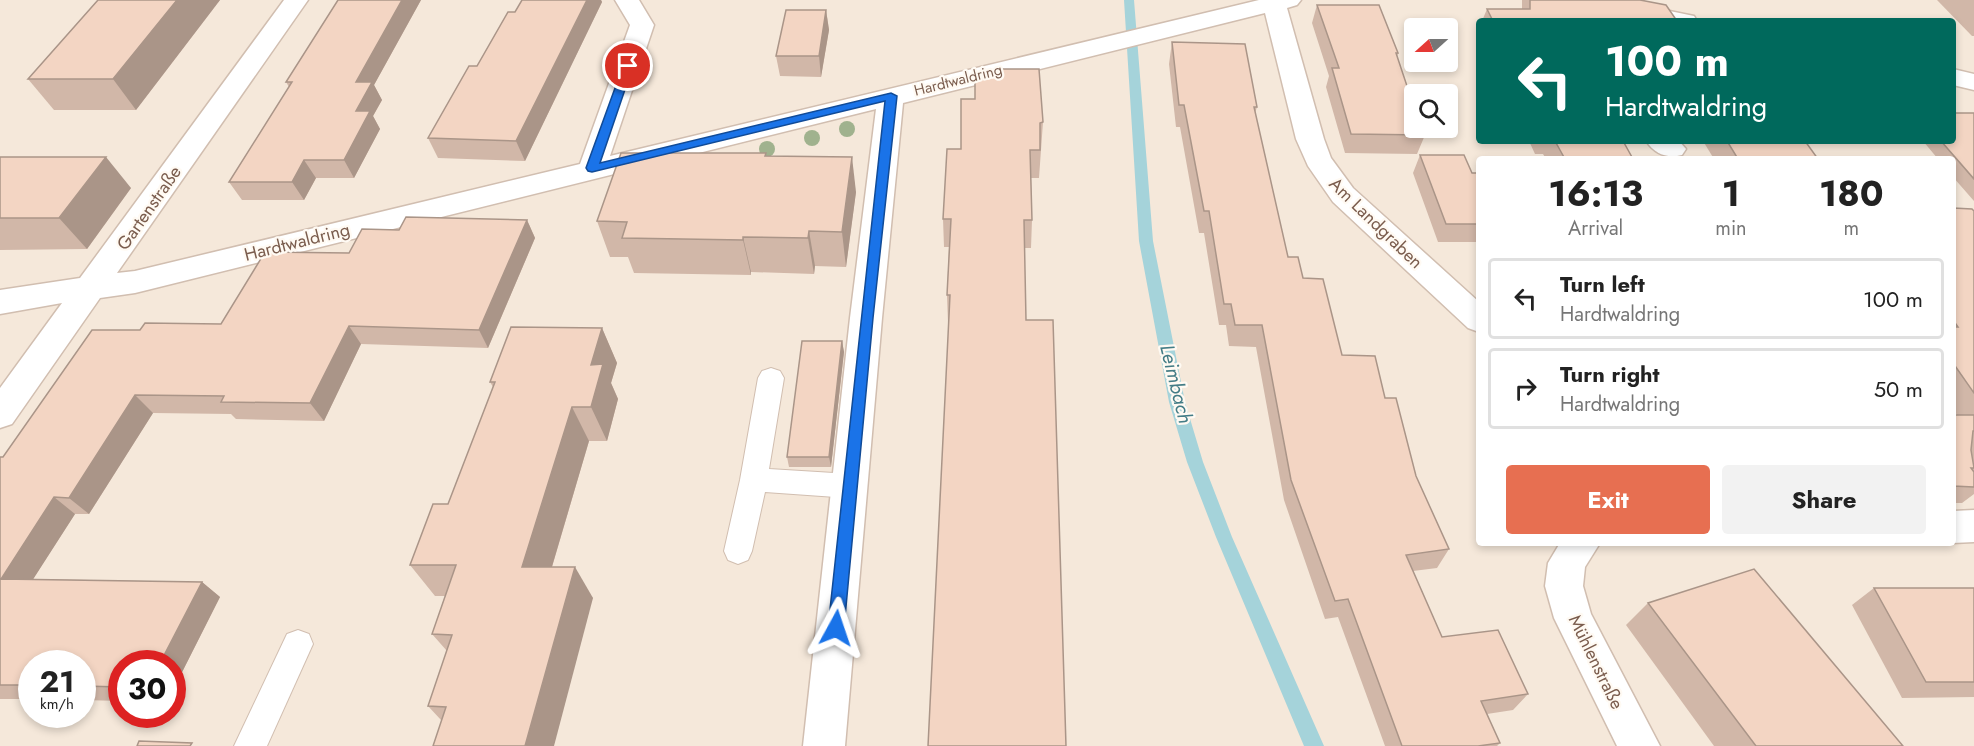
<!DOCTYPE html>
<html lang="en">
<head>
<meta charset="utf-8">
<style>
	body { margin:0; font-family:Jost,sans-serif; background:#f2f2f2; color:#222; height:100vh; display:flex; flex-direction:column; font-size:22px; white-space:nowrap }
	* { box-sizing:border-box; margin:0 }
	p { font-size:20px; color:#767676 }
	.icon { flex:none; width:33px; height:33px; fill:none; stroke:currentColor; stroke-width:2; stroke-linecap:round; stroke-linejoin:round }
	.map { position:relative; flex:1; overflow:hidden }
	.details { position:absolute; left:1476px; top:156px; width:480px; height:390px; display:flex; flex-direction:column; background:#fff; border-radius:6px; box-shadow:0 3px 9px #0003 }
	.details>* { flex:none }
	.banner { position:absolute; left:1476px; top:18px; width:480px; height:126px; border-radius:6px; box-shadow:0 3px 9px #0003; background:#00695c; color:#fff; overflow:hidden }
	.needle { width:39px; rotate:249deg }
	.tools { position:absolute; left:1404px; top:18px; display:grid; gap:12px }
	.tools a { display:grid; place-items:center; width:54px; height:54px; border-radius:6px; background:#fff; box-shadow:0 3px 9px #0003; font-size:30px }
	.speed { position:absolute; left:18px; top:650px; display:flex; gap:12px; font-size:30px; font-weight:700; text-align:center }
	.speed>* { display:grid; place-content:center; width:78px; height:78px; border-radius:50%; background:#fff; box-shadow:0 3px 9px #0003; line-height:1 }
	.speed small { font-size:15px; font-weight:400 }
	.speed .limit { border:9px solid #d22; background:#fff; color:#111 }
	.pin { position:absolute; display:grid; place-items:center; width:51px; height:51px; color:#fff; margin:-26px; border:3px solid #fff; border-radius:50%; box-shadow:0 2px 6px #0007 }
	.me { position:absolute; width:66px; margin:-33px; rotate:5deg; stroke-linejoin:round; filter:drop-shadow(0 0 4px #0008) }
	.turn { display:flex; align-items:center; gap:21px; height:126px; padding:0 30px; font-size:27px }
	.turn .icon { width:78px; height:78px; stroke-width:2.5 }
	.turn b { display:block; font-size:42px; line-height:51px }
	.eta { display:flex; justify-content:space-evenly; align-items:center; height:102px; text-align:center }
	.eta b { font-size:36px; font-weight:700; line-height:42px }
	.primary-button { display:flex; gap:12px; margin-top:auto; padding:12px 30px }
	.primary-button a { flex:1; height:69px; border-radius:6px; background:#e76f51; color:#fff; font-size:24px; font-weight:700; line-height:69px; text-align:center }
	.primary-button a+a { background:#f2f2f2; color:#222 }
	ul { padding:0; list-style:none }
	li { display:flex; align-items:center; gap:18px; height:81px; margin:0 12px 9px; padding:0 18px; border:3px solid #e0e0e0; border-radius:6px }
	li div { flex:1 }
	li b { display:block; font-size:22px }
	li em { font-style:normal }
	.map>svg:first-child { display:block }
</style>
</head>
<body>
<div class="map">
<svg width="1974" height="746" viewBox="0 0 1974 746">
	<rect width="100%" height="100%" fill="#fdf6ec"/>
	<!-- residential -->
	<path fill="#f5e8da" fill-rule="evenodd" d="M 0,0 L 1974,0 L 1974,746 L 0,746 ZM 1479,21 L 1953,21 L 1953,141 L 1479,141 ZM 1414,28 L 1448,28 L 1448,62 L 1414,62 ZM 1414,94 L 1448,94 L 1448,128 L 1414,128 ZM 1479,159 L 1953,159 L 1953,543 L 1479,543 ZM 32,663 L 82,663 L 82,714 L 32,714 ZM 122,663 L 172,663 L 172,714 L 122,714 Z"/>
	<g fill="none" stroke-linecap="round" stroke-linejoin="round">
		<!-- stream -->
		<polygon fill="#a5d3da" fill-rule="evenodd" points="1124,0 1134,0 1153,241 1185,402 1203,462 1232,537 1324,746 1304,746 1216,537 1187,462 1169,402 1139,241"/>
		<!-- lane casing -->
		<g stroke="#d1beb0" stroke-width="2">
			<g id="lane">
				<polygon points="771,368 780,371 784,378 769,469 850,474 860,478 864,486 860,494 850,498 765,492 752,551 748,560 738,564 728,560 724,551 740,480 758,378 762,371"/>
				<polygon points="298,630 309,634 313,644 267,746 234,746 287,634"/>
			</g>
		</g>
		<!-- street casing -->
		<g stroke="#d1beb0" stroke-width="3">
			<g id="street">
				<polygon points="284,0 308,0 117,273 135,271 580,164 630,25 615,0 639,0 654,25 610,156 1259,0 1301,0 1297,5 1287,8 1324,139 1331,158 1353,188 1479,302 1479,332 1468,328 1333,202 1308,166 1296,139 1265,13 903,103 882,318 845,746 803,746 850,318 876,109 135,293 100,298 12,424 0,428 0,388 62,303 0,314 0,290 80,278"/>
				<polygon points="1567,0 1616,0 1694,16 1697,21 1648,21 1571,5"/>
				<polygon points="1953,69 1974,74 1974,90 1953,85"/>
				<path d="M 1646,141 L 1679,141 L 1686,149 L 1682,155 C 1667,159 1655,154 1646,141 Z"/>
				<polygon points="1974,510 1974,542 1953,543 1953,511"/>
				<polygon points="1560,543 1600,543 1585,567 1583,586 1591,614 1660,746 1617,746 1554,618 1545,586 1548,563"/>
			</g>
		</g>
		<!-- lane -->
		<use href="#lane" fill="#fff" fill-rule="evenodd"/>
		<!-- street -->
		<use href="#street" fill="#fff" fill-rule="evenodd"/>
	</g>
	<!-- trees -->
	<g fill="#a0b28e">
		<circle cx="847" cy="129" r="8"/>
		<circle cx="812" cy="138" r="8"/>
		<circle cx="767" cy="149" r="8"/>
	</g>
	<!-- wall -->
	<g fill="#d1b7a8">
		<polygon points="98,0 220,0 136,110 54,110 28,79"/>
		<polygon points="338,0 421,0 374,85 382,100 373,116 380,129 354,178 316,178 304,200 242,200 229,182 289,87 286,82"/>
		<polygon points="522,0 601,0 602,2 525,161 438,158 428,138 515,12"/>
		<polygon points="1522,0 1644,0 1677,21 1482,21 1487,9 1522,9"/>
		<polygon points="1937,0 1974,0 1974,36 1972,36"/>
		<polygon points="1317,5 1398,53 1397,57 1425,135 1417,154 1345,153 1326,87 1329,76 1312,23"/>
		<polygon points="826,10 829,30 821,77 780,76 776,56"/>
		<polygon points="1172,42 1257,107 1255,113 1288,257 1303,278 1342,355 1385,398 1416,476 1449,549 1437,568 1413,571 1442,637 1528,694 1513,710 1487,714 1500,743 1497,746 1385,746 1338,617 1325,619 1284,500 1256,347 1229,346 1226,325 1219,325 1204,233 1199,233 1180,127 1176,127 1169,64"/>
		<polygon points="975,99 1043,122 1039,178 1031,178 1032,220 1031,248 1025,248 948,323 947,295 949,247 944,247 943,219 961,149"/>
		<polygon points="1974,113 1974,201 1953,177 1953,159 1938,159 1923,141 1953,141"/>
		<polygon points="1529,141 1623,141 1633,159 1546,159 1543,154 1535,154"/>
		<polygon points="1703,141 1805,141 1818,159 1714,159"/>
		<polygon points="1420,155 1472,173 1479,173 1479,242 1438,242 1413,173"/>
		<polygon points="767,156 856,192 846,267 815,266 814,274 751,272 751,275 634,273 628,257 610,257 597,221"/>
		<polygon points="0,157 131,188 87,249 0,250"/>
		<polygon points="1953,208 1974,211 1974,494 1962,503 1953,503 1953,415 1957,415 1953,409"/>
		<polygon points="527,220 535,238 488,348 361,344 324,421 236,419 231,414 153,413 89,514 75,514 33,579 202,582 220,597 172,692 172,663 122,663 122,701 82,700 82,663 32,663 32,699 0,699 0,457 3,457 140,330 221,324 349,253 399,230"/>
		<polygon points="602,328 617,363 611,383 618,399 607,441 589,441 552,567 593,598 441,720 428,706 447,651 432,634 445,596 435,596 410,565 448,504 493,387 490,382"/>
		<polygon points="842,341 844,352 831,467 789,467 787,457"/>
		<polygon points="1874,588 1974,588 1974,697 1902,698 1852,605"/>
		<polygon points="1648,603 1903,746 1714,746 1626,625"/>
	</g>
	<!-- shaded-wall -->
	<g fill="#aa9588">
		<polygon points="177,0 220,0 136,110 113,79"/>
		<polygon points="402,0 421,0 374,85 382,100 373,116 380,129 354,178 344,160 356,111 356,82"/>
		<polygon points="587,0 601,0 602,2 525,161 516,141"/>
		<polygon points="826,10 829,30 821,77 819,56"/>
		<polygon points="106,157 131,188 87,249 59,218"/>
		<polygon points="852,157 856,192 846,267 842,232"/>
		<polygon points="304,160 316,178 304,200 292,182"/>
		<polygon points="527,220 535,238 488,348 479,330"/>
		<polygon points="809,231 815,266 814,274 808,238"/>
		<polygon points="743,237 751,272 751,275 743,240"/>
		<polygon points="349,326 361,344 324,421 310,403"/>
		<polygon points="602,328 617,363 611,383 618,399 607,441 591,407 591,365"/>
		<polygon points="842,341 844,352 831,467 829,457"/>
		<polygon points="135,395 153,413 89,514 69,498"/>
		<polygon points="572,407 589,441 543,597 522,567"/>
		<polygon points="54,497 75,514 23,595 1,579"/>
		<polygon points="575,567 593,598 554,746 525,746"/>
		<polygon points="202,582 220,597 172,692 172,663 160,663"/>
	</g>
	<!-- building -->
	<g fill="#f3d5c3" stroke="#aa9588" stroke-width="1.5">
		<polygon points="98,0 177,0 113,79 28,79"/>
		<polygon points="338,0 402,0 356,82 372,82 356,111 370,111 344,160 304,160 292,182 229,182 292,82 286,82"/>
		<polygon points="522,0 587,0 516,141 428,138 469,66 477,66 508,12 515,12"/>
		<polygon points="1530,0 1640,0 1666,5 1677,21 1493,21 1487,9 1530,9"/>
		<polygon points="1317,5 1379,5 1398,53 1396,53 1414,107 1414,128 1422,128 1425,135 1351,134 1332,68 1339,68"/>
		<polygon points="786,10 826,10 819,56 776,56"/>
		<polygon points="1172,42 1245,44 1257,107 1254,107 1288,257 1298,257 1303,278 1323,279 1342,355 1375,356 1385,398 1396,398 1416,476 1449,549 1406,555 1442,637 1498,630 1528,694 1481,701 1500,743 1478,746 1402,746 1348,599 1335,601 1291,480 1262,325 1235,325 1231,304 1224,304 1209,211 1204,211 1184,105 1179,105"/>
		<polygon points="997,69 1039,69 1043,122 1040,123 1040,150 1030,150 1032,220 1024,220 1026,320 1053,320 1066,746 928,746 950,295 947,295 951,219 943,219 947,149 961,149 961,99 975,99 975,74 998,74"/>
		<polygon points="1953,113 1974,113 1974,179 1941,141 1953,141"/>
		<polygon points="1555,141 1623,141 1633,159 1565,159"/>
		<polygon points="1727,141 1805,141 1818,159 1738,159"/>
		<polygon points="621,153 766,153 765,156 852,157 842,232 809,231 808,238 743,237 743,240 622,238 627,222 597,221"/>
		<polygon points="1420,155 1464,155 1472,173 1479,173 1479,224 1446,224"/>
		<polygon points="0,157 106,157 59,218 0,218"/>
		<polygon points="1953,208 1972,209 1974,211 1974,393 1953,363 1953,327 1958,327 1953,320"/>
		<polygon points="406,217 527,220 479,330 349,326 310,403 221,402 224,396 135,395 69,498 54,497 1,579 202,582 160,663 122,663 122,687 82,686 82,663 32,663 32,685 0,685 0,457 3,457 92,330 140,330 145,323 221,324 265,252 349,253 362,229 399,230"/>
		<polygon points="511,327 602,328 591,365 603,364 591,407 572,407 522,567 575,567 525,746 433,746 446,707 428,706 452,635 432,634 456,565 410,565 433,504 448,504 495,382 490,382"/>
		<polygon points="802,341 842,341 829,457 787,457"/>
		<polygon points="1953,415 1974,415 1974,431 1973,431 1971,450 1974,468 1971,468 1974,472 1974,487 1953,486"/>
		<polygon points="1754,569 1903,746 1756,746 1648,603"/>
		<polygon points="1874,588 1974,588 1974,682 1926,682"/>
		<polygon points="139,741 192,743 190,746 137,746"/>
	</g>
	<!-- route -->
	<polygon fill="#1a73e8" stroke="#114b97" stroke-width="1.5" points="628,63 633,66 600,163 891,93 897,96 873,318 844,628 842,634 836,636 830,634 828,628 885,101 592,172 588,171 586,168 623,66"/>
	<g text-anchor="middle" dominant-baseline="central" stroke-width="4.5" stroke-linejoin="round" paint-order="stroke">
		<!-- far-street labels -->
		<g font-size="15" fill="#7a5c4d" stroke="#fffaf3">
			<text transform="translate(958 80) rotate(-14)">Hardtwaldring</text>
		</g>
		<!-- street labels -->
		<g font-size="18" fill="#7a5c4d" stroke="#fffaf3">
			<text transform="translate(149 208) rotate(-55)">Gartenstraße</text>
			<text transform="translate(1376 223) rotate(44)">Am Landgraben</text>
			<text transform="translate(297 242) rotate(-14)">Hardtwaldring</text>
			<text transform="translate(1596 662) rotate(64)">Mühlenstraße</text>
		</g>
		<!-- water labels -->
		<g font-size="20" font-style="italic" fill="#437c86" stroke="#fffaf3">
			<text transform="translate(1176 384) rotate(76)">Leimbach</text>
		</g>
	</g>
</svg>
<div class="tools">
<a><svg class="needle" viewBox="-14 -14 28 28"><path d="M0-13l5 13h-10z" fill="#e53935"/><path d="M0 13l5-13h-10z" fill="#767676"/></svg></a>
<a><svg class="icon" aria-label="search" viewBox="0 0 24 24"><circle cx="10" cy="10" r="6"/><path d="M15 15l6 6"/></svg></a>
</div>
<div class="speed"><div>21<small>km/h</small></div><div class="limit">30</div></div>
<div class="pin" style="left:628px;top:66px;background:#d93025"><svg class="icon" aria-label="arrive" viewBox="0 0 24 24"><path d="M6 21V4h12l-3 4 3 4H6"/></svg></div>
<svg class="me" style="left:836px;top:628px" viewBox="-20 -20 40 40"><path d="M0-17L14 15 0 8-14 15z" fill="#1a73e8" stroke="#fff" stroke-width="4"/></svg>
<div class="banner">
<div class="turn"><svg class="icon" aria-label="left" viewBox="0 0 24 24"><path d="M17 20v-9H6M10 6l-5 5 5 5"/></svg><div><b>100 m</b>Hardtwaldring</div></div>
</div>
<section class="details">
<div class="eta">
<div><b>16:13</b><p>Arrival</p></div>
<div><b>1</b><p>min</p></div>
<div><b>180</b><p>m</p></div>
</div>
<ul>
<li><svg class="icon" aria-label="left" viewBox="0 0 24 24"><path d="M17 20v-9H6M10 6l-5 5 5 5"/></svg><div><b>Turn left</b><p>Hardtwaldring</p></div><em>100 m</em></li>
<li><svg class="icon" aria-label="right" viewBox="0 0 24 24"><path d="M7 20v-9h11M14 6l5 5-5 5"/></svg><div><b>Turn right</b><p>Hardtwaldring</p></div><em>50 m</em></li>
</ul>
<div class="primary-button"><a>Exit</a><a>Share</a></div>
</section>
</div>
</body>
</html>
